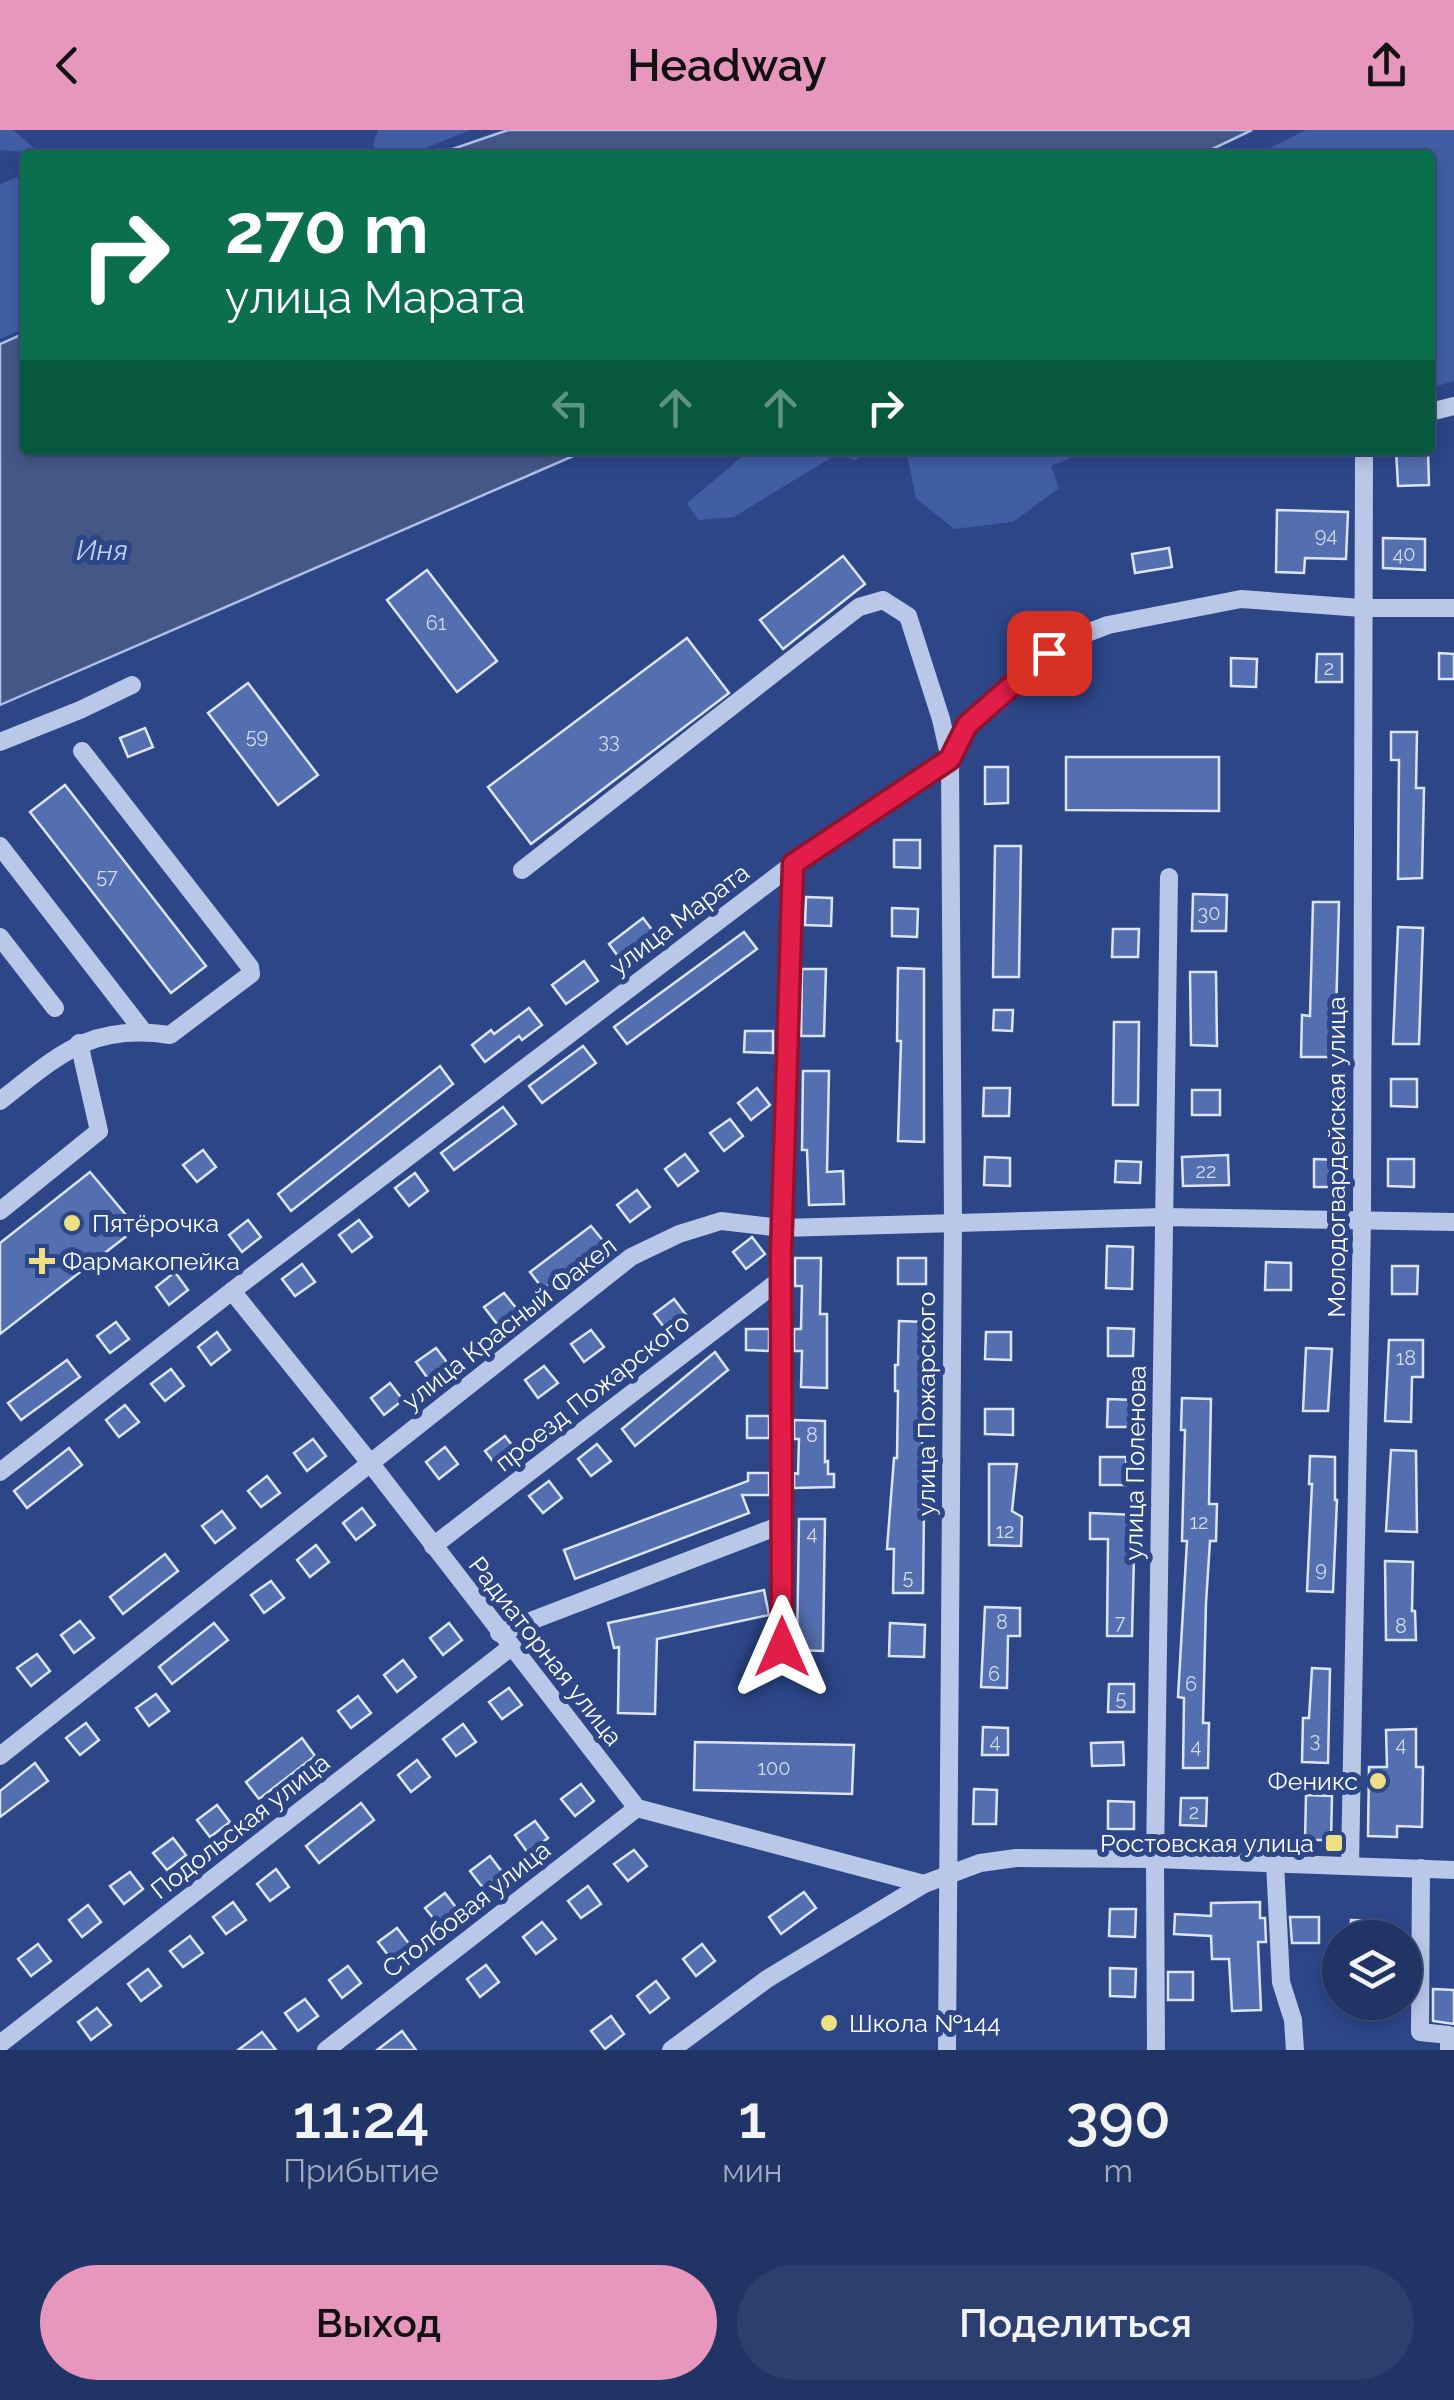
<!DOCTYPE html>
<html lang="ru">
<head>
<meta charset="utf-8">
<style>
	body { margin:0; font-family:Raleway,sans-serif; background:#2d3f6f; color:#f1f3f6; height:100vh; display:flex; flex-direction:column; font-size:38px; white-space:nowrap }
	* { box-sizing:border-box; margin:0 }
	p { font-size:32px; color:#a2aabf }
	.icon { flex:none; width:55px; height:55px; fill:none; stroke:currentColor; stroke-width:2; stroke-linecap:round; stroke-linejoin:round }
	.map { position:relative; height:1920px; overflow:hidden }
	.sheet { display:flex; flex-direction:column; background:#213466; flex:1 }
	.sheet>* { flex:none }
	.top-card { position:absolute; left:20px; top:20px; width:1415px; height:305px; border-radius:10px; box-shadow:0 5px 15px #0003,0 0 0 2px #3e4f7a; background:#0b6e4f; color:#fff; overflow:hidden }
	.fabs { position:absolute; left:1322px; top:1790px; display:grid; gap:20px }
	.fabs a { display:grid; place-items:center; width:100px; height:100px; border-radius:50%; background:#213466; box-shadow:0 5px 15px #0003,0 0 0 2px #3e4f7a; font-size:50px }
	.pin { position:absolute; display:grid; place-items:center; width:85px; height:85px; color:#fff; margin:-42px; border-radius:20px; box-shadow:0 5px 15px #0006 }
	.me { position:absolute; width:110px; margin:-55px; rotate:0deg; stroke-linejoin:round; filter:drop-shadow(0 0 8px #0008) }
	.turn { display:flex; align-items:center; gap:35px; height:210px; padding:0 40px; font-size:45px }
	.turn .icon { width:130px; height:130px; stroke-width:2.5 }
	.turn b { display:block; font-size:70px; line-height:85px }
	.lanes { display:flex; align-items:center; height:95px; padding:0 40px; background:#0003; justify-content:center; gap:50px; direction:ltr }
	.lanes .off { opacity:.35 }
	.eta { display:flex; justify-content:space-evenly; align-items:center; height:170px; text-align:center }
	.eta b { font-size:60px; font-weight:600; line-height:70px }
	.primary-button { display:flex; gap:20px; margin-top:auto; padding:20px 40px }
	.primary-button a { flex:1; height:115px; border-radius:60px; background:#e797bd; color:#111; font-size:40px; font-weight:600; line-height:115px; text-align:center }
	.primary-button a+a { background:#2d3f6f; color:#f1f3f6 }
	header { display:flex; justify-content:space-between; align-items:center; height:130px; padding:0 40px; background:#e797bd; color:#111; font-size:45px; font-weight:600 }
	.map>svg:first-child { display:block }
</style>
</head>
<body>
<header><svg class="icon" aria-label="back" viewBox="0 0 24 24"><path d="M15 5l-7 7 7 7"/></svg>Headway<svg class="icon" aria-label="share" viewBox="0 0 24 24"><path d="M12 15V3M7 8l5-5 5 5M5 13v7h14v-7"/></svg></header>
<div class="map">
<svg width="1454" height="1920" viewBox="0 0 1454 1920">
	<rect width="100%" height="100%" fill="#2c4688"/>
	<!-- green -->
	<g fill="#415ea4">
		<polygon points="0,0 13,0 40,23 0,20"/>
		<polygon points="378,0 471,0 407,25 378,25 373,14"/>
		<polygon points="1306,0 1454,0 1454,251 1430,258 1430,25 1255,25"/>
		<polygon points="25,44 25,198 0,209 0,54"/>
		<polygon points="750,320 868,320 856,330 837,324 734,387 698,390 687,373"/>
		<polygon points="906,320 1089,320 1051,336 1059,358 1013,392 954,399 916,368"/>
	</g>
	<!-- water -->
	<g fill="#445786" stroke="#aec0e8" stroke-width="2.5">
		<polygon points="508,0 1252,0 1200,25 435,25"/>
		<polygon points="25,203 25,320 587,320 0,575 0,214"/>
	</g>
	<!-- building -->
	<g fill="#546faf" stroke="#dce4f7" stroke-width="2.5">
		<polygon points="1396,320 1428,320 1429,355 1398,356"/>
		<polygon points="1277,380 1348,382 1346,429 1305,428 1304,443 1276,442"/>
		<polygon points="1383,408 1425,409 1425,440 1383,438"/>
		<polygon points="1169,418 1172,437 1135,443 1132,424"/>
		<polygon points="843,426 865,454 783,519 760,490"/>
		<polygon points="427,440 497,531 457,562 387,470"/>
		<polygon points="687,508 729,563 531,714 488,657"/>
		<polygon points="1439,523 1454,524 1454,549 1439,549"/>
		<polygon points="1317,524 1342,524 1342,552 1316,552"/>
		<polygon points="1231,528 1257,529 1256,557 1231,556"/>
		<polygon points="248,553 318,645 278,675 208,583"/>
		<polygon points="145,598 153,617 128,627 120,608"/>
		<polygon points="1391,602 1417,602 1416,658 1424,658 1422,748 1398,749 1399,630 1391,630"/>
		<polygon points="1066,627 1219,627 1219,681 1066,680"/>
		<polygon points="985,637 1008,637 1008,673 985,674"/>
		<polygon points="65,655 206,836 171,863 30,682"/>
		<polygon points="894,710 920,710 920,738 894,737"/>
		<polygon points="995,716 1021,716 1019,847 993,847"/>
		<polygon points="1193,764 1227,765 1226,801 1192,801"/>
		<polygon points="806,767 832,768 831,796 805,795"/>
		<polygon points="1313,772 1339,772 1336,886 1340,886 1339,927 1301,927 1302,885 1310,886"/>
		<polygon points="892,778 918,779 917,807 892,806"/>
		<polygon points="643,788 656,805 622,832 609,814"/>
		<polygon points="1398,797 1423,798 1419,914 1393,914"/>
		<polygon points="1113,799 1139,799 1138,827 1112,827"/>
		<polygon points="744,802 757,819 627,914 614,897"/>
		<polygon points="584,831 598,851 566,874 552,855"/>
		<polygon points="898,838 924,839 924,1012 898,1011 901,911 897,911"/>
		<polygon points="802,839 826,839 824,906 801,906"/>
		<polygon points="1190,842 1216,842 1217,916 1191,915"/>
		<polygon points="529,878 542,895 522,910 519,906 485,932 472,915 491,900 494,904"/>
		<polygon points="994,880 1013,880 1012,901 993,900"/>
		<polygon points="1114,892 1139,892 1138,975 1113,975"/>
		<polygon points="745,901 773,901 773,923 744,922"/>
		<polygon points="583,916 596,933 542,973 529,956"/>
		<polygon points="440,936 453,954 291,1081 278,1064"/>
		<polygon points="803,941 829,941 827,1042 843,1041 844,1074 809,1075 807,1020 802,1020"/>
		<polygon points="1391,949 1417,949 1417,977 1391,976"/>
		<polygon points="757,958 770,975 751,990 738,973"/>
		<polygon points="984,958 1010,958 1009,986 983,986"/>
		<rect x="1192" y="960" width="28" height="25"/>
		<polygon points="503,977 516,994 454,1040 441,1023"/>
		<polygon points="730,989 743,1006 724,1021 710,1003"/>
		<polygon points="203,1020 216,1037 197,1052 183,1035"/>
		<polygon points="685,1024 698,1041 678,1056 665,1039"/>
		<polygon points="1228,1025 1229,1055 1183,1056 1182,1027"/>
		<polygon points="985,1027 1010,1028 1010,1056 984,1055"/>
		<polygon points="1314,1029 1340,1030 1339,1057 1314,1057"/>
		<polygon points="1388,1029 1414,1029 1414,1057 1388,1056"/>
		<polygon points="1116,1031 1141,1032 1140,1053 1115,1052"/>
		<polygon points="90,1042 137,1098 0,1204 0,1113"/>
		<polygon points="415,1043 428,1061 409,1076 395,1058"/>
		<polygon points="637,1060 650,1077 630,1092 617,1075"/>
		<polygon points="248,1090 261,1107 242,1122 229,1105"/>
		<polygon points="359,1090 372,1107 352,1122 339,1105"/>
		<polygon points="591,1096 605,1113 543,1159 530,1142"/>
		<polygon points="752,1107 765,1124 746,1139 733,1122"/>
		<polygon points="1107,1116 1133,1117 1132,1159 1106,1158"/>
		<polygon points="795,1128 821,1128 820,1184 827,1184 827,1258 801,1257 802,1221 794,1221 794,1199 801,1199 802,1156 795,1156"/>
		<rect x="898" y="1128" width="28" height="26"/>
		<polygon points="1266,1132 1291,1133 1291,1160 1265,1160"/>
		<polygon points="302,1134 315,1152 295,1166 282,1149"/>
		<polygon points="1392,1136 1418,1136 1417,1164 1392,1164"/>
		<polygon points="175,1142 188,1160 169,1175 156,1157"/>
		<polygon points="504,1163 517,1179 497,1194 484,1177"/>
		<polygon points="674,1169 687,1186 667,1201 654,1184"/>
		<polygon points="899,1191 925,1192 927,1261 924,1261 920,1381 924,1381 923,1463 893,1463 894,1419 887,1419 894,1328 897,1328 898,1261 895,1261 895,1235 898,1235"/>
		<polygon points="116,1192 129,1209 110,1223 97,1206"/>
		<polygon points="1108,1198 1134,1199 1133,1226 1108,1226"/>
		<polygon points="746,1199 769,1199 769,1221 746,1220"/>
		<polygon points="591,1200 604,1217 584,1232 571,1214"/>
		<polygon points="217,1202 230,1220 211,1235 198,1217"/>
		<polygon points="986,1202 1011,1202 1011,1230 985,1229"/>
		<polygon points="1389,1210 1423,1210 1423,1247 1412,1247 1411,1292 1385,1291"/>
		<polygon points="436,1218 449,1235 429,1250 416,1232"/>
		<polygon points="1306,1218 1332,1219 1328,1281 1303,1281"/>
		<polygon points="715,1222 728,1240 635,1316 622,1299"/>
		<polygon points="67,1230 80,1247 21,1290 8,1273"/>
		<polygon points="544,1236 558,1253 538,1268 525,1250"/>
		<polygon points="171,1239 184,1256 165,1271 151,1254"/>
		<polygon points="390,1253 403,1270 384,1285 371,1268"/>
		<polygon points="1182,1268 1211,1269 1209,1374 1217,1374 1216,1411 1210,1411 1206,1473 1203,1593 1209,1593 1208,1638 1183,1638 1184,1568 1178,1567 1187,1411 1182,1411 1185,1300 1181,1300"/>
		<polygon points="1108,1269 1134,1270 1133,1297 1107,1297"/>
		<polygon points="125,1275 139,1292 119,1307 106,1290"/>
		<polygon points="985,1279 1013,1279 1013,1305 985,1304"/>
		<rect x="747" y="1286" width="22" height="22"/>
		<polygon points="794,1290 825,1291 825,1332 828,1331 828,1344 834,1344 834,1357 794,1358 794,1343 798,1344 799,1309 794,1309"/>
		<polygon points="505,1306 518,1323 498,1338 485,1321"/>
		<polygon points="313,1309 326,1326 307,1341 294,1323"/>
		<polygon points="597,1314 611,1331 591,1346 578,1329"/>
		<polygon points="445,1317 458,1334 439,1349 426,1332"/>
		<polygon points="69,1318 82,1335 27,1378 14,1361"/>
		<polygon points="1391,1320 1416,1321 1417,1402 1386,1401"/>
		<polygon points="1310,1326 1335,1327 1335,1370 1337,1370 1333,1462 1307,1461 1312,1354 1309,1354"/>
		<rect x="1100" y="1327" width="26" height="28"/>
		<polygon points="989,1334 1017,1334 1012,1381 1022,1387 1021,1416 989,1415"/>
		<polygon points="748,1343 769,1343 769,1365 742,1365 749,1383 575,1449 564,1420 748,1351"/>
		<polygon points="267,1346 280,1363 261,1377 248,1361"/>
		<polygon points="549,1351 562,1368 543,1383 529,1366"/>
		<polygon points="362,1378 375,1395 356,1410 343,1393"/>
		<polygon points="222,1381 235,1398 215,1413 202,1396"/>
		<polygon points="1090,1383 1135,1385 1132,1506 1107,1506 1108,1409 1090,1409"/>
		<polygon points="799,1389 825,1389 823,1521 797,1520"/>
		<polygon points="316,1415 329,1432 310,1447 297,1430"/>
		<polygon points="165,1424 178,1441 123,1484 110,1467"/>
		<polygon points="1385,1431 1413,1432 1412,1481 1415,1481 1416,1510 1386,1510"/>
		<polygon points="271,1451 284,1468 264,1483 251,1465"/>
		<polygon points="764,1460 769,1485 657,1509 655,1584 618,1583 619,1517 614,1518 608,1493"/>
		<polygon points="985,1477 1020,1478 1020,1506 1008,1506 1007,1558 981,1557"/>
		<polygon points="80,1491 94,1508 74,1523 61,1505"/>
		<polygon points="214,1493 228,1510 172,1554 159,1537"/>
		<polygon points="449,1493 462,1510 443,1525 430,1508"/>
		<polygon points="890,1493 925,1495 924,1527 889,1526"/>
		<polygon points="37,1524 50,1541 31,1556 17,1538"/>
		<polygon points="403,1530 416,1547 397,1562 384,1545"/>
		<polygon points="1312,1538 1330,1539 1328,1633 1302,1632 1303,1588 1309,1588"/>
		<polygon points="1109,1554 1134,1554 1134,1582 1108,1582"/>
		<polygon points="509,1558 522,1575 502,1589 489,1572"/>
		<polygon points="156,1564 169,1581 149,1596 136,1578"/>
		<polygon points="358,1566 371,1583 351,1598 338,1581"/>
		<polygon points="86,1593 99,1610 80,1625 66,1608"/>
		<polygon points="463,1594 476,1612 456,1626 443,1609"/>
		<polygon points="983,1597 1008,1598 1008,1625 982,1625"/>
		<polygon points="1416,1599 1416,1637 1423,1637 1422,1697 1397,1696 1397,1707 1368,1706 1369,1637 1387,1637 1386,1600"/>
		<polygon points="302,1608 315,1626 259,1669 246,1652"/>
		<polygon points="695,1612 854,1615 852,1664 694,1660"/>
		<polygon points="1123,1612 1124,1635 1092,1636 1091,1613"/>
		<polygon points="417,1630 430,1647 411,1662 398,1645"/>
		<polygon points="35,1633 48,1651 0,1687 0,1661"/>
		<polygon points="581,1654 594,1671 575,1686 561,1669"/>
		<polygon points="974,1659 997,1660 996,1694 973,1694"/>
		<polygon points="1306,1665 1332,1666 1331,1710 1305,1710"/>
		<polygon points="1181,1668 1207,1668 1206,1696 1180,1695"/>
		<polygon points="1108,1671 1134,1672 1134,1699 1108,1699"/>
		<polygon points="361,1673 374,1690 319,1733 306,1716"/>
		<polygon points="217,1675 230,1692 210,1707 197,1690"/>
		<polygon points="535,1691 548,1708 528,1723 515,1705"/>
		<polygon points="173,1708 186,1725 167,1740 153,1723"/>
		<polygon points="634,1720 647,1736 628,1751 614,1734"/>
		<polygon points="490,1726 503,1743 483,1758 470,1741"/>
		<polygon points="276,1739 289,1757 270,1771 257,1754"/>
		<polygon points="130,1742 143,1759 124,1774 110,1756"/>
		<polygon points="588,1756 601,1774 581,1788 568,1771"/>
		<polygon points="804,1762 816,1778 781,1804 769,1787"/>
		<polygon points="445,1763 458,1780 438,1794 425,1778"/>
		<polygon points="233,1772 246,1790 226,1804 213,1787"/>
		<polygon points="1260,1772 1260,1788 1265,1788 1266,1812 1258,1812 1261,1880 1232,1881 1229,1829 1212,1829 1211,1806 1174,1804 1175,1784 1211,1786 1211,1773"/>
		<polygon points="88,1775 101,1792 82,1807 69,1790"/>
		<polygon points="1110,1779 1136,1779 1135,1807 1109,1806"/>
		<polygon points="1290,1787 1319,1787 1319,1813 1292,1813"/>
		<polygon points="1351,1790 1376,1791 1375,1808 1350,1808"/>
		<polygon points="542,1792 556,1809 536,1824 523,1807"/>
		<polygon points="397,1798 410,1815 391,1829 378,1812"/>
		<polygon points="190,1806 203,1823 183,1837 170,1821"/>
		<polygon points="38,1814 51,1831 31,1846 18,1829"/>
		<polygon points="702,1814 715,1831 696,1846 683,1829"/>
		<polygon points="486,1835 499,1852 480,1867 467,1849"/>
		<polygon points="348,1836 361,1853 342,1868 329,1850"/>
		<polygon points="1110,1838 1136,1839 1135,1867 1110,1866"/>
		<polygon points="148,1839 161,1856 141,1871 128,1854"/>
		<rect x="1168" y="1842" width="25" height="28"/>
		<polygon points="656,1851 669,1868 650,1883 637,1866"/>
		<polygon points="1433,1859 1454,1860 1454,1894 1433,1891"/>
		<polygon points="305,1869 318,1886 298,1901 285,1883"/>
		<polygon points="97,1878 111,1895 91,1910 78,1892"/>
		<polygon points="611,1886 624,1904 605,1919 591,1901"/>
		<polygon points="402,1901 416,1920 377,1920"/>
		<polygon points="262,1902 276,1920 238,1920"/>
	</g>
	<g fill="none" stroke-linecap="round" stroke-linejoin="round">
		<!-- minor -->
		<g stroke="#b9c7e8" stroke-width="18">
			<polyline points="1430,282 1454,276"/>
			<polyline points="0,612 80,580 132,555"/>
			<polyline points="0,716 143,901"/>
			<polyline points="522,740 859,477 883,470 908,486 941,589 950,629 953,1091 947,1920"/>
			<polyline points="0,807 55,878"/>
			<path d="M 0,971 C 59,925 90,893 170,905 L 251,844 L 250,837 L 82,621"/>
			<polyline points="0,1081 99,1001 79,913"/>
			<polyline points="232,1161 371,1334 637,1678 924,1754"/>
			<polyline points="0,1342 232,1161 793,734 950,629 967,595 1032,535 1066,511 1108,495 1241,469 1362,478 1454,478"/>
			<polyline points="433,1416 781,1149"/>
			<polyline points="499,1503 781,1395"/>
			<polyline points="782,1517 781,1149 793,734"/>
			<polyline points="0,1626 631,1127 679,1104 721,1091 782,1098 1163,1087 1454,1092"/>
			<polyline points="1275,1733 1281,1852 1293,1890 1295,1920"/>
			<polyline points="1350,1735 1362,1089 1364,320"/>
			<polyline points="1421,1738 1420,1902 1449,1905 1449,1920"/>
			<polyline points="0,1914 511,1517"/>
			<polyline points="326,1920 637,1678"/>
			<polyline points="671,1920 767,1849 924,1754 980,1733 1016,1728 1155,1729 1454,1740"/>
			<polyline points="1156,1920 1155,1729 1169,747"/>
		</g>
	</g>
	<g fill="none" stroke-linecap="round" stroke-linejoin="round">
		<!-- route casing -->
		<g stroke="#92132f" stroke-width="25">
			<polyline id="route" points="782,1517 781,1124 793,734 950,629 967,595 1049,523"/>
		</g>
		<!-- route -->
		<use href="#route" stroke="#e11d48" stroke-width="18"/>
	</g>
	<!-- markers -->
	<g fill="#eddf82" stroke="#2c4688" stroke-width="4">
		<circle cx="72" cy="1093" r="10"/>
		<path d="M37 1116h10v10h10v10h-10v10h-10v-10h-10v-10h10z"/>
		<circle cx="1378" cy="1651" r="10"/>
		<rect x="1324" y="1703" width="20" height="20" rx="5"/>
		<circle cx="829" cy="1893" r="10"/>
	</g>
	<g text-anchor="middle" dominant-baseline="central" stroke-width="10" stroke-linejoin="round" paint-order="stroke">
		<!-- number labels -->
		<g font-size="20" fill="#d4dbeb">
			<text x="1326" y="405">94</text>
			<text x="1404" y="424">40</text>
			<text x="436" y="493">61</text>
			<text x="1329" y="538">2</text>
			<text x="257" y="606">59</text>
			<text x="609" y="611">33</text>
			<text x="107" y="746">57</text>
			<text x="1209" y="783">30</text>
			<text x="1206" y="1041">22</text>
			<text x="1406" y="1228">18</text>
			<text x="812" y="1305">8</text>
			<text x="1199" y="1392">12</text>
			<text x="1005" y="1401">12</text>
			<text x="812" y="1403">4</text>
			<text x="1321" y="1439">9</text>
			<text x="908" y="1447">5</text>
			<text x="1002" y="1492">8</text>
			<text x="1120" y="1492">7</text>
			<text x="1401" y="1496">8</text>
			<text x="994" y="1544">6</text>
			<text x="1191" y="1554">6</text>
			<text x="1121" y="1568">5</text>
			<text x="1315" y="1610">3</text>
			<text x="995" y="1611">4</text>
			<text x="1401" y="1614">4</text>
			<text x="1196" y="1616">4</text>
			<text x="774" y="1638">100</text>
			<text x="1194" y="1682">2</text>
		</g>
		<!-- street labels -->
		<g font-size="25" fill="#fff" stroke="#2c4688">
			<text transform="translate(679 789) rotate(-37)">улица Марата</text>
			<text transform="translate(1336 1027) rotate(-90)">Молодогвардейская улица</text>
			<text transform="translate(509 1193) rotate(-38)">улица Красный Факел</text>
			<text transform="translate(592 1262) rotate(-38)">проезд Пожарского</text>
			<text transform="translate(926 1274) rotate(-90)">улица Пожарского</text>
			<text transform="translate(1135 1333) rotate(-89)">улица Поленова</text>
			<text transform="translate(546 1521) rotate(52)">Радиаторная улица</text>
			<text transform="translate(240 1696) rotate(-38)">Подольская улица</text>
			<text transform="translate(466 1779) rotate(-38)">Столбовая улица</text>
		</g>
		<!-- poi labels -->
		<g font-size="25" fill="#fff" stroke="#2c4688" text-anchor="start">
			<text x="92" y="1093">Пятёрочка</text>
			<text x="62" y="1131">Фармакопейка</text>
			<text x="1358" y="1651" text-anchor="end">Феникс</text>
			<text x="1314" y="1713" text-anchor="end">Ростовская улица</text>
			<text x="849" y="1893">Школа №144</text>
		</g>
		<!-- water labels -->
		<g font-size="28" font-style="italic" fill="#c5d1ef" stroke="#2c4688">
			<text x="102" y="420">Иня</text>
		</g>
	</g>
</svg>
<div class="fabs">
<a><svg class="icon" aria-label="layers" viewBox="0 0 24 24"><path d="M12 4l9 5-9 5-9-5zM3 14l9 5 9-5"/></svg></a>
</div>
<div class="pin" style="left:1049px;top:523px;background:#d93025"><svg class="icon" aria-label="arrive" viewBox="0 0 24 24"><path d="M6 21V4h12l-3 4 3 4H6"/></svg></div>
<svg class="me" style="left:782px;top:1517px" viewBox="-20 -20 40 40"><path d="M0-17L14 15 0 8-14 15z" fill="#e11d48" stroke="#fff" stroke-width="4"/></svg>
<div class="top-card">
<div class="turn"><svg class="icon" aria-label="right" viewBox="0 0 24 24"><path d="M7 20v-9h11M14 6l5 5-5 5"/></svg><div><b>270 m</b>улица Марата</div></div>
<div class="lanes"><svg class="icon off" aria-label="left" viewBox="0 0 24 24"><path d="M17 20v-9H6M10 6l-5 5 5 5"/></svg><svg class="icon off" aria-label="ahead" viewBox="0 0 24 24"><path d="M12 20V5M6 11l6-6 6 6"/></svg><svg class="icon off" aria-label="ahead" viewBox="0 0 24 24"><path d="M12 20V5M6 11l6-6 6 6"/></svg><svg class="icon" aria-label="right" viewBox="0 0 24 24"><path d="M7 20v-9h11M14 6l5 5-5 5"/></svg></div>
</div>
</div>
<section class="sheet">
<div class="eta">
<div><b>11:24</b><p>Прибытие</p></div>
<div><b>1</b><p>мин</p></div>
<div><b>390</b><p>m</p></div>
</div>
<div class="primary-button"><a>Выход</a><a>Поделиться</a></div>
</section>
</body>
</html>
